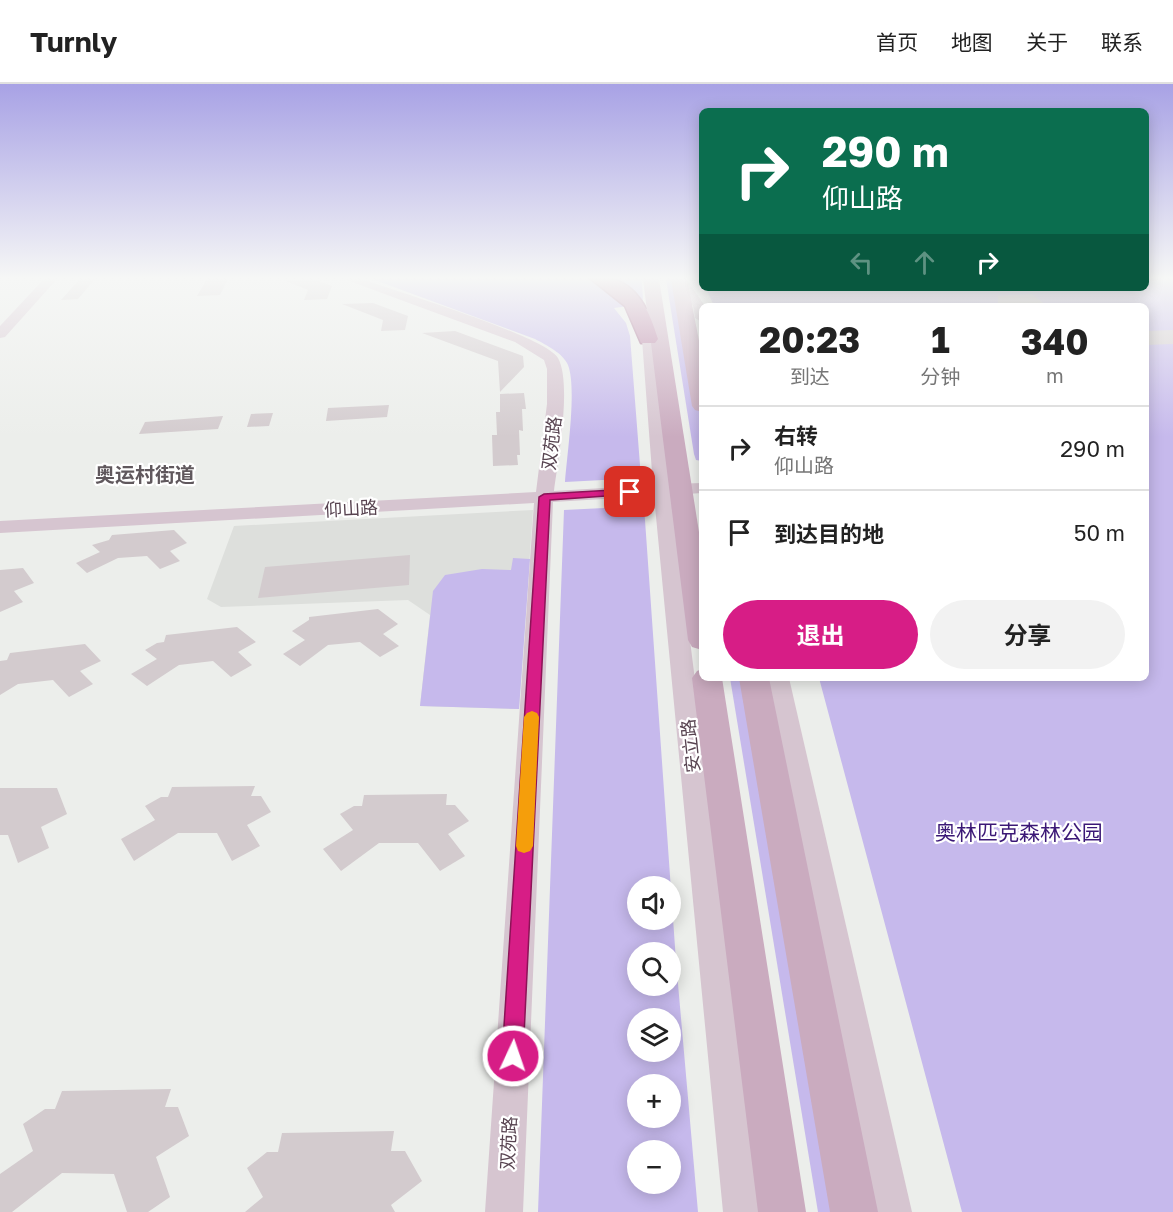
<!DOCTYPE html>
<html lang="zh">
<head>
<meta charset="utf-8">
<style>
	body { margin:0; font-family:"Golos Text","Noto Sans SC",sans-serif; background:#f2f2f2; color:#222; height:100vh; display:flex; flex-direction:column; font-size:22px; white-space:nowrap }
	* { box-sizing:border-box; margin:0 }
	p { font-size:20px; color:#767676 }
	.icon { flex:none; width:33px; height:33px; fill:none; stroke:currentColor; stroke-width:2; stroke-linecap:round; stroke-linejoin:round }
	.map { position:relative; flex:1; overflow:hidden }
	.side { position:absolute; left:699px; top:219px; width:450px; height:378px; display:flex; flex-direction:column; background:#fff; border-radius:9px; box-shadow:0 3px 15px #0003 }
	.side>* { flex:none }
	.top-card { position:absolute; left:699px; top:24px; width:450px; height:183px; border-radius:9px; box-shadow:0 3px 15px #0003; background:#0b6e4f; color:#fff; overflow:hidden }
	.tools { position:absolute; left:627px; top:792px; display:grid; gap:12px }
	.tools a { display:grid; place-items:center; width:54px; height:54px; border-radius:50%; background:#fff; box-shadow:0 3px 15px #0003; font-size:30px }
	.pin { position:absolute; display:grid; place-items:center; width:51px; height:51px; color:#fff; margin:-26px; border-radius:12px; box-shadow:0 3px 9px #0006 }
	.me { position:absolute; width:66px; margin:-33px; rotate:3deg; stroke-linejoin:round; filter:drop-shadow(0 0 4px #0008) }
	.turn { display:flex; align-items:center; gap:21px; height:126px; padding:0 24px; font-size:27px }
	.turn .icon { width:78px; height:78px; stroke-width:2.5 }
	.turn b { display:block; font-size:42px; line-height:51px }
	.lanes { display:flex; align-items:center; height:57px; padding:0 24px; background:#0003; justify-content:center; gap:30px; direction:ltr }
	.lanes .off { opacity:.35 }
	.eta { display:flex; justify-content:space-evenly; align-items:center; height:102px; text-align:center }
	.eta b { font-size:36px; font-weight:700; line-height:42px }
	.action { display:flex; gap:12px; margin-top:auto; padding:12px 24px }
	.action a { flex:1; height:69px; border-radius:36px; background:#d71d86; color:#fff; font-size:24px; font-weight:700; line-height:69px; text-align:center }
	.action a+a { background:#f2f2f2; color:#222 }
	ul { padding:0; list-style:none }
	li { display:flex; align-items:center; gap:18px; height:84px; padding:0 24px; border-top:2px solid #e0e0e0 }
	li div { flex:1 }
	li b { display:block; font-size:22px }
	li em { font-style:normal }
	header { display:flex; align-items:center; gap:36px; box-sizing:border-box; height:84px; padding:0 30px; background:#fff; border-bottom:2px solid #e0e0e0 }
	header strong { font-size:28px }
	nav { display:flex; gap:33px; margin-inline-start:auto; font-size:21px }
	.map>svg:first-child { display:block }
</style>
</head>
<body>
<header>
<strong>Turnly</strong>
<nav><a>首页</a><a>地图</a><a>关于</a><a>联系</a></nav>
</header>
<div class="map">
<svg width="1173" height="1128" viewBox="0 0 1173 1128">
	<rect width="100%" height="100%" fill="#eceeeb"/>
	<!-- education -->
	<polygon fill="#dddfdc" points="533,426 519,625 420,622 430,531 408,516 221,523 207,515 234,442"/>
	<!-- green -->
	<g fill="#c6b9ec" fill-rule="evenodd">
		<path d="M 372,195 L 642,195 L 643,220 L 614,224 L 626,239 L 630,252 L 641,394 L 565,398 C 567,371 577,304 568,281 C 563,269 546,261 535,255 Z"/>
		<polygon points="666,195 677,195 702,312 702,377 696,376 694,370"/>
		<polygon points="1146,195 1173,195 1173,1128 962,1128 819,594 1146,594 1146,222 714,222 706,204 1146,204"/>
		<path d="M 644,422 L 676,877 L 698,1128 L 538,1128 L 564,426 ZM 638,802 L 670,802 L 670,836 L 638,836 ZM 638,868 L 670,868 L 670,902 L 638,902 ZM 638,934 L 670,934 L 670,968 L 638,968 ZM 638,1000 L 670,1000 L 670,1034 L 638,1034 ZM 638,1066 L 670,1066 L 670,1100 L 638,1100 Z"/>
		<polygon points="513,474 530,475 519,625 420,622 433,507 445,491 482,485 511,486"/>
		<polygon points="730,594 757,594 859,1128 818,1128"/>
	</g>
	<!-- building -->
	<g fill="#d3cbce">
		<polygon points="80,195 95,195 78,215 61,216"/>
		<polygon points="207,195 228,195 220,211 197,212"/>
		<polygon points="313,195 332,202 327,215 304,216 308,206 283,196"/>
		<polygon points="1032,210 1047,222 998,222 998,212"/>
		<polygon points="373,219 408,232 405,246 381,247 383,236 342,220"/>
		<polygon points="1173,246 1173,260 1146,261 1146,247"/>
		<polygon points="455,247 523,272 524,283 500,308 498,277 422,249"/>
		<polygon points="524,309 526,325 522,325 523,347 519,346 520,371 517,371 518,381 493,382 492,351 497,351 496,328 500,328 500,310"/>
		<polygon points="389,321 387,333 326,337 328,324"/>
		<polygon points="273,329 269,342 247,343 251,330"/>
		<polygon points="223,332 218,345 139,350 145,338"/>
		<polygon points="174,446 187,459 170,467 180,477 160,485 147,472 118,474 87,489 76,479 100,468 92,461 109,456 112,451"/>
		<polygon points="410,471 409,501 258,514 265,483"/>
		<polygon points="23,484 34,499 14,507 23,518 0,528 0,486"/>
		<polygon points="378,525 398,540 383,550 399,562 380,573 360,558 328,561 300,582 283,570 305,556 292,547 309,536 309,533"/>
		<polygon points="237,543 256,558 238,568 252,581 231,593 213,577 179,581 147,602 131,590 157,575 145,566 157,559 164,558 166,551"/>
		<polygon points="85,560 101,577 80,587 93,600 69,613 53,596 18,600 0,611 0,577 7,576 10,569"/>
		<polygon points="255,702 251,712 261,712 271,728 247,741 260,762 232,777 217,749 178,749 134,777 121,755 155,736 145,722 161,713 168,713 172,703"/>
		<polygon points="0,704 57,704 67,730 41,743 49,764 18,779 8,751 0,751"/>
		<polygon points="447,710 446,721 455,721 469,737 448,750 465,772 440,787 418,759 379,759 341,787 323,765 353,746 340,730 354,722 362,722 364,711"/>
		<polygon points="171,1005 165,1023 178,1023 189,1052 156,1073 170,1113 148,1128 127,1128 114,1090 62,1089 12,1128 0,1128 0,1090 33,1067 23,1040 45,1025 55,1025 62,1007"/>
		<polygon points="394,1047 391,1067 405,1067 422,1097 391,1121 395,1128 245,1128 263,1113 247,1084 267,1068 278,1068 282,1049"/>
	</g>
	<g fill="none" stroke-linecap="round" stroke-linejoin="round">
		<!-- highway casing -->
		<g stroke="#a66f90" stroke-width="3">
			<path id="highway" d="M 591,195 C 598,195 608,193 615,196 C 640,204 651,232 658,255 L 655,259 L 641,259 L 625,222 Z"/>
		</g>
		<!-- minor -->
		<g fill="#d6c5d0" fill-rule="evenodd">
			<polygon points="44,195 57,195 5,253 0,254 0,242"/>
			<path d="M 344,195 L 362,195 C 395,207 545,252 558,274 C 572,299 558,377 554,407 L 653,401 L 640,229 L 647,225 L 654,229 L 670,400 L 702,399 L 702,409 L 672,411 L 761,1128 L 723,1128 L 654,412 L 553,418 L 523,1128 L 485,1128 L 534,419 L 0,449 L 0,437 L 536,408 L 547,320 L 547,285 L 544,276 L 515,258 Z"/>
			<polygon points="674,195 686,195 705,222 702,222 702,238 695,234 693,222"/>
			<polygon points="765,594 789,594 912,1128 874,1128"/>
		</g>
		<!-- major -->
		<g fill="#caabbf" fill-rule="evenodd">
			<polygon points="643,195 659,195 702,467 702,566 692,563 688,556"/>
			<polygon points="671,195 687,195 702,272 702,328 695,326 692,322"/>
			<polygon points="702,585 702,594 722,594 806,1128 758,1128 692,594 697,587"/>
			<polygon points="739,594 769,594 878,1128 830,1128"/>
		</g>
		<!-- highway -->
		<use href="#highway" fill="#ba83a5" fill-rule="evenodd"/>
	</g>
	<!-- sky -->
	<linearGradient id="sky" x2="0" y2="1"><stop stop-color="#a8a2e5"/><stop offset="0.55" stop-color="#f6f7f6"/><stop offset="1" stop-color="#f6f7f6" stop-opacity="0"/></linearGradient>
	<rect width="1173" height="353" fill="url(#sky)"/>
	<!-- route -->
	<polygon fill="#d71d86" stroke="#8c1357" stroke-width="1.5" points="630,405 636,408 634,410 550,416 523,972 520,980 513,983 505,980 502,972 539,413 544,410"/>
	<!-- slow -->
	<polygon fill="#f59e0b" points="532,627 537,629 539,633 533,762 530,767 524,769 518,767 516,762 524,633 527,629"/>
	<g text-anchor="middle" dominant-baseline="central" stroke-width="4.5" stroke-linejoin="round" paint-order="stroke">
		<!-- street labels -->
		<g font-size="18" fill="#584451" stroke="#fff">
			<text transform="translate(551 359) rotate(-83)">双苑路</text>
			<text transform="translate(351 424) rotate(-3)">仰山路</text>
			<text transform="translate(690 662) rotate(-96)">安立路</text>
			<text transform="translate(508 1059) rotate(-87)">双苑路</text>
		</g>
		<!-- far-district labels -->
		<g font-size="20" font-weight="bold" fill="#60585d" stroke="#fff">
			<text x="145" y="390">奥运村街道</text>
		</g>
		<!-- near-park labels -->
		<g font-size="21" fill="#3b1876" stroke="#fff">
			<text x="1019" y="748">奥林匹克森林公园</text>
		</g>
	</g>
</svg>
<div class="tools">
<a><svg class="icon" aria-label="sound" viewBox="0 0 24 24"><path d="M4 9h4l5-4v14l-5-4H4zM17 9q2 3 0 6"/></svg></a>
<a><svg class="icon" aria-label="search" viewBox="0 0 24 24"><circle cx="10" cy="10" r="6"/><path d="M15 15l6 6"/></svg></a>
<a><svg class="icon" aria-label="layers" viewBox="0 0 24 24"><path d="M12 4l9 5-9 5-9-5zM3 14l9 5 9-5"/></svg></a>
<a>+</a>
<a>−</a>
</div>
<div class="pin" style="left:630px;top:408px;background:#d93025"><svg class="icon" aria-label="arrive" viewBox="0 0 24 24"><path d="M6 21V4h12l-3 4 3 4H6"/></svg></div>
<svg class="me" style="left:513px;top:972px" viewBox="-20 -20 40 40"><circle r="17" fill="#d71d86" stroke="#fff" stroke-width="3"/><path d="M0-11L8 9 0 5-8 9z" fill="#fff"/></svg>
<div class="top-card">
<div class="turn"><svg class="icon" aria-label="right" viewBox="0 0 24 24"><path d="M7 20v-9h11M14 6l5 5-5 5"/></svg><div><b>290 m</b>仰山路</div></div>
<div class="lanes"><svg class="icon off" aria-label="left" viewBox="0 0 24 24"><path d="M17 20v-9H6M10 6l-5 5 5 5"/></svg><svg class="icon off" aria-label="ahead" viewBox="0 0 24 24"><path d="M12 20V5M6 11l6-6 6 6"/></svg><svg class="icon" aria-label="right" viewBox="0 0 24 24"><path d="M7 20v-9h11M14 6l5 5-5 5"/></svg></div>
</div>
<section class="side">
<div class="eta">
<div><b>20:23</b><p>到达</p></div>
<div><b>1</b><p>分钟</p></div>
<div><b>340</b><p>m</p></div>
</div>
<ul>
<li><svg class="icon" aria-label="right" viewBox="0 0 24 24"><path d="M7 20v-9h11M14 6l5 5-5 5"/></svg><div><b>右转</b><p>仰山路</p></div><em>290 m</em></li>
<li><svg class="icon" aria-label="arrive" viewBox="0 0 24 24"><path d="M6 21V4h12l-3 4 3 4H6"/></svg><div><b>到达目的地</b></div><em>50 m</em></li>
</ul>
<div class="action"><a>退出</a><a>分享</a></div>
</section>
</div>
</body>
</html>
